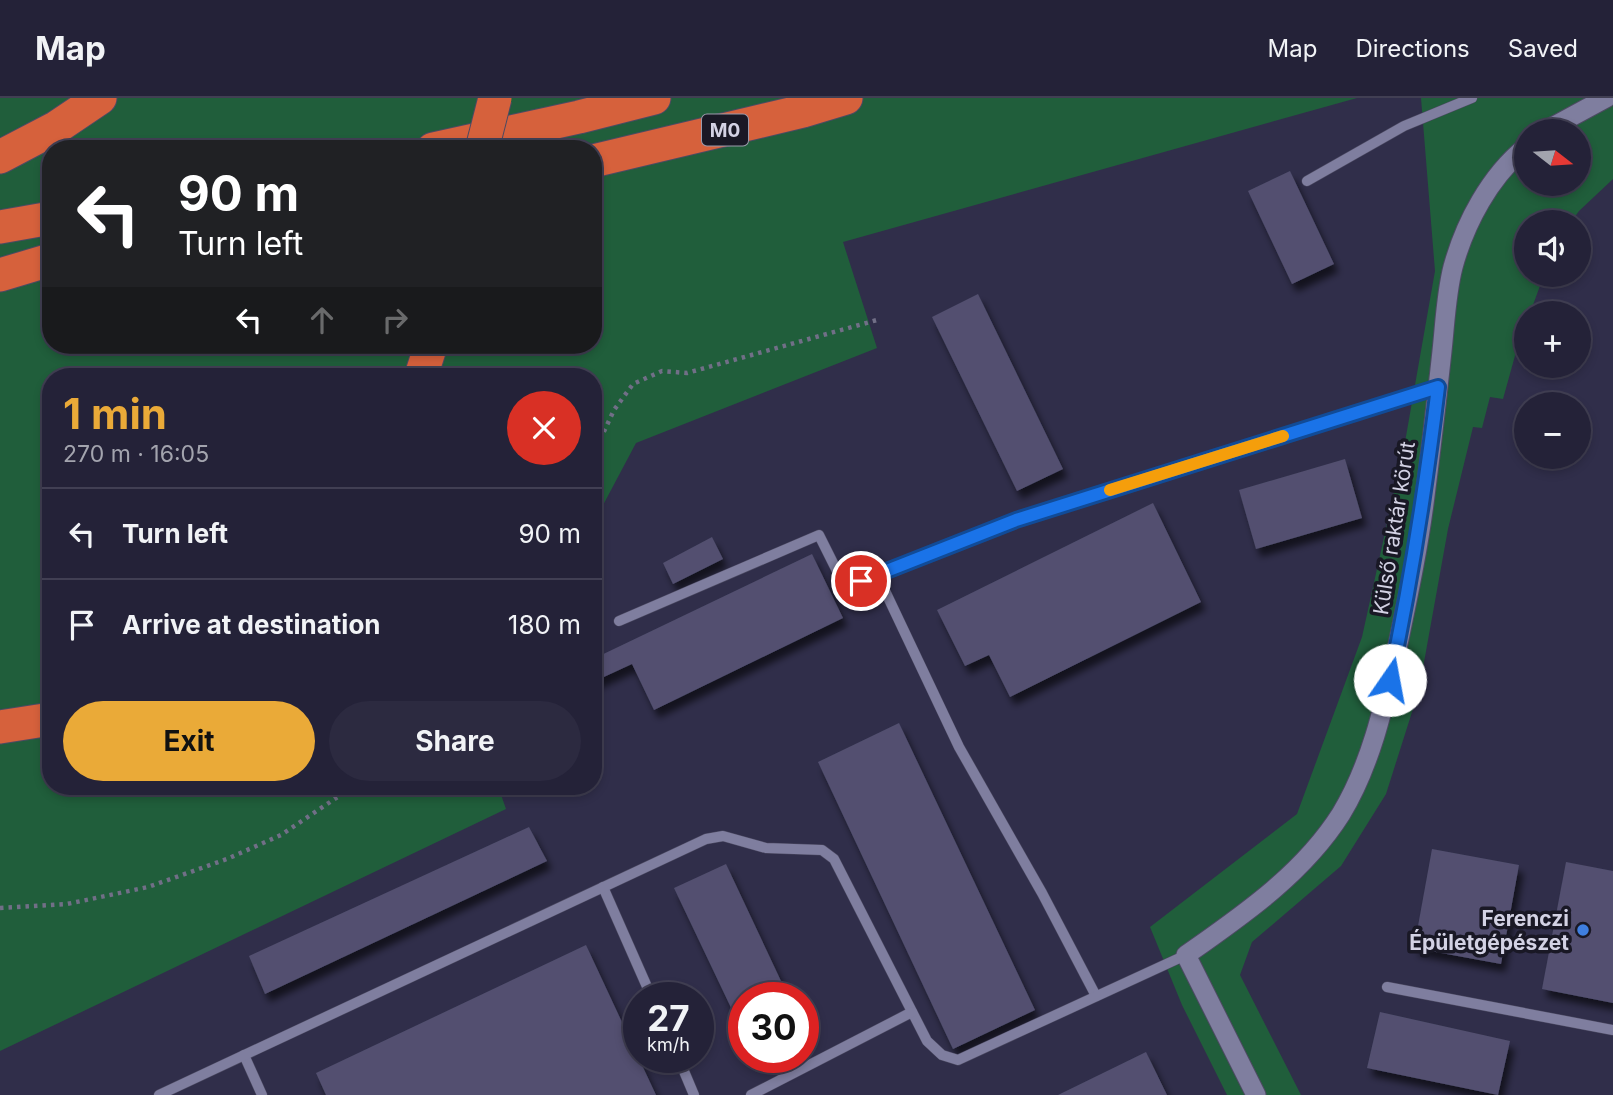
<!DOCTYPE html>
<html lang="en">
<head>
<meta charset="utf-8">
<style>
	body { margin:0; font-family:Inter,sans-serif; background:#2c2a40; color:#f1f3f6; height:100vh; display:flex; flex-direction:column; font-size:26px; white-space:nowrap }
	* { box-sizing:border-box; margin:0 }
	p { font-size:23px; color:#a3a4ae }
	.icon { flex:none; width:38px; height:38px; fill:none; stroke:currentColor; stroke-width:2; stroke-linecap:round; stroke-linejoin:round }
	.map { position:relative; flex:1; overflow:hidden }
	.panel { position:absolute; left:42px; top:270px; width:560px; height:427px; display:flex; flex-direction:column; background:#242238; border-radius:28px; box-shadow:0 4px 10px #0003,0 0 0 2px #413f53 }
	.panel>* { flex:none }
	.top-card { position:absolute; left:42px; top:42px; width:560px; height:214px; border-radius:28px; box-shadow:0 4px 10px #0003,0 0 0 2px #413f53; background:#202124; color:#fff; overflow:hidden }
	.needle { width:46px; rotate:107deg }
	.tools { position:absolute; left:1514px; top:21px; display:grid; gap:14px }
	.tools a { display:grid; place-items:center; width:77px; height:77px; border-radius:50%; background:#242238; box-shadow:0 4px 10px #0003,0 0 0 2px #413f53; font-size:35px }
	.speed { position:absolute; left:623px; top:884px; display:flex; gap:14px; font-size:35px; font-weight:700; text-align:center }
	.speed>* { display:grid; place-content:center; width:91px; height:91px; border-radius:50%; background:#242238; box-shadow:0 4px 10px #0003,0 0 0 2px #413f53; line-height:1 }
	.speed small { font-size:18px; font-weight:400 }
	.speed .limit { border:10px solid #d22; background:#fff; color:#111 }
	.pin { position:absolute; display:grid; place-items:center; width:60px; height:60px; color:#fff; margin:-30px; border:4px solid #fff; border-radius:50%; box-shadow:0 2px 7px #0007 }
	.me { position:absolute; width:77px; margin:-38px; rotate:12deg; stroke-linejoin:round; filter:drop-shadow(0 0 5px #0008) }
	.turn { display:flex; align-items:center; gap:24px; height:147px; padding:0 21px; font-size:32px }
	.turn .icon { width:91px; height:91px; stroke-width:2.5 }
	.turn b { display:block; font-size:49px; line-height:60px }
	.lanes { display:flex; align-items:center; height:66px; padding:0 21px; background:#0003; justify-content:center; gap:35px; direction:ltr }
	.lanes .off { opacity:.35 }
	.round { display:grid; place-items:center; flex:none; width:74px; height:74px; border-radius:37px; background:#2c2a40 }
	.overview { display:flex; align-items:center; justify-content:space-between; height:119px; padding:0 21px }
	h1 { font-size:42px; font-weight:700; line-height:52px; color:#eaaa38 }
	.action { display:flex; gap:14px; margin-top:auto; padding:14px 21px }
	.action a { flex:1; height:80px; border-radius:42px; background:#eaaa38; color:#111; font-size:28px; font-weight:700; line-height:80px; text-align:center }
	.action a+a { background:#2c2a40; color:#f1f3f6 }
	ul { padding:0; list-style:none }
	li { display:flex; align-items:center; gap:21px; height:91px; padding:0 21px; border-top:2px solid #413f53 }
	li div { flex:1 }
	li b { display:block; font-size:26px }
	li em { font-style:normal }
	header { display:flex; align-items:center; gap:42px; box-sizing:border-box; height:98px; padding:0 35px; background:#242238; border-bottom:2px solid #413f53 }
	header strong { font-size:33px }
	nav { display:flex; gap:38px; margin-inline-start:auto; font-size:24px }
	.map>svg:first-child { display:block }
</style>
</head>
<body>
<header>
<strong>Map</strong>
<nav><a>Map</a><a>Directions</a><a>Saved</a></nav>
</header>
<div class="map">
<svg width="1613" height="997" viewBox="0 0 1613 997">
	<defs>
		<filter id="shadow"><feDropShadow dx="4.5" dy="8" stdDeviation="3.5" flood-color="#0009"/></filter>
	</defs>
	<rect width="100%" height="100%" fill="#302e4a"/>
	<!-- green -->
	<g fill="#205e3b" fill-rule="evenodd">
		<path d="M 0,0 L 1357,0 L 843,144 L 877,250 L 636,345 L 593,426 L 593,278 L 51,278 L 51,688 L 498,688 L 506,711 L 0,953 ZM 51,51 L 593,51 L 593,247 L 51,247 Z"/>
		<path d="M 1421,0 L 1613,0 L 1613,81 L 1579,113 L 1571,124 L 1526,124 L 1526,177 L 1544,177 L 1530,215 L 1526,215 L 1526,250 L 1516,254 L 1503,301 L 1490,299 L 1482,330 L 1473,329 L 1448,431 L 1419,592 L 1386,696 L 1341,768 L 1252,844 L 1240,877 L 1301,997 L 1227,997 L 1182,907 L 1150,829 L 1297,716 L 1362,539 L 1405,344 L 1435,173 ZM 1526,33 L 1578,33 L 1578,86 L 1526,86 Z"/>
	</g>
	<!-- building -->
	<g fill="#52506f" filter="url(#shadow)">
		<polygon points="1290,73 1334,166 1292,186 1248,93"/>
		<polygon points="978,196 1063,371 1017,393 932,219"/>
		<polygon points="1345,361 1362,420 1256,451 1239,392"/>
		<polygon points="1153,405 1201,504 1010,599 989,557 965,568 937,512"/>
		<polygon points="712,439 723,461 673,486 663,465"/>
		<polygon points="812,456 843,520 654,612 632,566 593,584 593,561"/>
		<polygon points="899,625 1035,912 953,951 818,664"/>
		<polygon points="529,729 547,763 265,896 249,858"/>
		<polygon points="1432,751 1519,767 1501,866 1414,850"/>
		<polygon points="1566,764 1613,773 1613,905 1542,891"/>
		<polygon points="726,766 789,900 744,900 744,937 674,790"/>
		<polygon points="586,847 656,997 326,997 316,975"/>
		<polygon points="1380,914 1510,943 1498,997 1367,970"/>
		<polygon points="1146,954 1167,997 1058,997"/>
	</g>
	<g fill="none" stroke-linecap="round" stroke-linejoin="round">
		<!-- lane casing -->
		<g stroke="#4c4a62" stroke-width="11">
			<g id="lane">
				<polyline points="1307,83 1404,28 1472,0"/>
				<polyline points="619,523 819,437 845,489 877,476"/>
				<polyline points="603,789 652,900"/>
				<polyline points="1387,889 1613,932"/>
				<polyline points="1096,898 1042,795 959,649 877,476 1016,422 1438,289"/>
				<polyline points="244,957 262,997"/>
				<polyline points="678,959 694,997"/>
				<polyline points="159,997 706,741 723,738 766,750 822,752 834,761 927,943 942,957 958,962 1186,857"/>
				<polyline points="751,997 912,914"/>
			</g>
		</g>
		<!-- street casing -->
		<g stroke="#4c4a62" stroke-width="21">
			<g id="street">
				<polyline points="1545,33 1606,0"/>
				<path d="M 1256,997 L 1186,857 C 1243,817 1303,776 1341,716 C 1372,665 1385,603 1398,546 C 1409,494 1420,442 1426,390 C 1432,344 1437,299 1442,253 C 1445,226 1446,196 1453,169 C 1465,125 1490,78 1526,49"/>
			</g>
		</g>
		<!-- highway casing -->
		<g stroke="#4c4a62" stroke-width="35">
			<g id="highway">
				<polyline points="433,51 579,19 654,0"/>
				<polyline points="0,59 57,29 100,0"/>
				<polyline points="593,63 803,13 846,0"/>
				<polyline points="0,129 51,120"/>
				<polyline points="0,177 50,162"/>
				<polyline points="421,278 431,247"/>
				<polyline points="0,629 51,621"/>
			</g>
		</g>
		<!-- path -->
		<g stroke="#716f87" stroke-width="4.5" stroke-dasharray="3.5 5" stroke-linecap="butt">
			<polyline points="593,357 614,312 633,286 662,273 687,275 877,222"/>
			<polyline points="0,810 67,806 148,789 227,761 281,737 354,688"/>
		</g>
		<!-- lane -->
		<use href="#lane" stroke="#7f7e9f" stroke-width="10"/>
		<!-- street -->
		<use href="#street" stroke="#7f7e9f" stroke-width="19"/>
		<!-- highway -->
		<use href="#highway" stroke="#d6613c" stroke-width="33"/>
		<!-- highway-bridge casing -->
		<g stroke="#4c4a62" stroke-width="35" stroke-linecap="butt">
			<polyline id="highway-bridge" points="482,51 495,0"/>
		</g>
		<!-- highway-bridge -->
		<use href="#highway-bridge" stroke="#d6613c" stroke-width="33"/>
	</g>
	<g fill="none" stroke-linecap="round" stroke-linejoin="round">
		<!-- route casing -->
		<g stroke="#114b97" stroke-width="18">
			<path id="route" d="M 861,483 L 1016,422 L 1438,289 C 1426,387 1411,484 1390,582"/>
		</g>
		<!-- route -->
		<use href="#route" stroke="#1a73e8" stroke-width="12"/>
		<!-- slow -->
		<polyline stroke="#f59e0b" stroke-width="12" points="1110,392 1283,338"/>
	</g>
	<!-- markers -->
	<circle fill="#3f7fe0" stroke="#191825" stroke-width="2.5" cx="1583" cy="832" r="7"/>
	<g text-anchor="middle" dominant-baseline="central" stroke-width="7" stroke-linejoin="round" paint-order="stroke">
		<!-- shield labels -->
		<rect fill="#191825" stroke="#9b9aab" stroke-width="2" x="702" y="16.5" width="46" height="31" rx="5"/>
		<g font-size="19" font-weight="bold" fill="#d3d2e4">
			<text x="725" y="32">M0</text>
		</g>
		<!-- street labels -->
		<g font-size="21" fill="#d3d2e4" stroke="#191825">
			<text transform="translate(1394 430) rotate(-81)">Külső raktár körút</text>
		</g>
		<!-- poi labels -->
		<g font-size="21" font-weight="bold" fill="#d3d2e4" stroke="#191825" text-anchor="end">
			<text x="1569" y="820">Ferenczi<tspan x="1569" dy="24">Épületgépészet</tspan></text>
		</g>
	</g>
</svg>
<div class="tools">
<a><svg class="needle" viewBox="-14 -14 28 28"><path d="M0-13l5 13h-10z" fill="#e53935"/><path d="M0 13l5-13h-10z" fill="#a3a4ae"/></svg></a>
<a><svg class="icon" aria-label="sound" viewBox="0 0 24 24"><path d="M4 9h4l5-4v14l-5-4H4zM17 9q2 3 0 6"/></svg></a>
<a>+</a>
<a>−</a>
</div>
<div class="speed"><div>27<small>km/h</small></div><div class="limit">30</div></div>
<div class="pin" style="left:861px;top:483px;background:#d93025"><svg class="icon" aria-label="arrive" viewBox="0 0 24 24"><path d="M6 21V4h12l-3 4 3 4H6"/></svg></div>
<svg class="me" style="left:1390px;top:582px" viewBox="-20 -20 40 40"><circle r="19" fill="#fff"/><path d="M0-13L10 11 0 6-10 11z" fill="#1a73e8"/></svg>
<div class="top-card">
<div class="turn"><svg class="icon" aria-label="left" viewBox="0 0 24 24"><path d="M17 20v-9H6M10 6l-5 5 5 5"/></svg><div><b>90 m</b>Turn left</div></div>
<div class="lanes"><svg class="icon" aria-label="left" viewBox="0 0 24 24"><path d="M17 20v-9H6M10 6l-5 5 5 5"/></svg><svg class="icon off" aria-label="ahead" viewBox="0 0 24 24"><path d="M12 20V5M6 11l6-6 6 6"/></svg><svg class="icon off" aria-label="right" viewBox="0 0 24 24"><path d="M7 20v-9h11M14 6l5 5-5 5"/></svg></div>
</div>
<section class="panel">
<div class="overview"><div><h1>1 min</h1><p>270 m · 16:05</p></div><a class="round" style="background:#d93025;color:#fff"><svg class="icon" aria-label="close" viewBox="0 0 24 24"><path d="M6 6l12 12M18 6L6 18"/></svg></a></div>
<ul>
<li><svg class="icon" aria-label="left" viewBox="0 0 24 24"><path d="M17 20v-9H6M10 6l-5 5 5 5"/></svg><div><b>Turn left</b></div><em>90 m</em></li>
<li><svg class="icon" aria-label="arrive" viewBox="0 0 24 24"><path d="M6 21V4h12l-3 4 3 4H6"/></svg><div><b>Arrive at destination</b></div><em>180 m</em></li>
</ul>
<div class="action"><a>Exit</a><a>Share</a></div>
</section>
</div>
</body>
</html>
